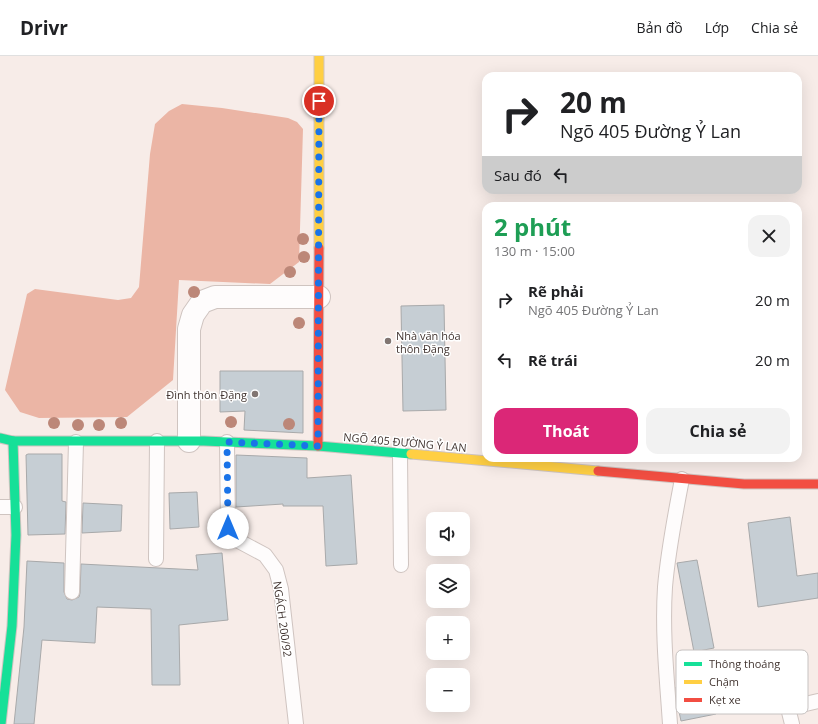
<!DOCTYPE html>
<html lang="vi">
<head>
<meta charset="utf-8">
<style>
	body { margin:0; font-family:"Open Sans",sans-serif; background:#f2f2f2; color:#202124; height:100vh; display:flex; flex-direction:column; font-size:15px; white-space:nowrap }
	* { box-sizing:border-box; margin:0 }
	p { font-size:13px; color:#757577 }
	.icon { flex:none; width:22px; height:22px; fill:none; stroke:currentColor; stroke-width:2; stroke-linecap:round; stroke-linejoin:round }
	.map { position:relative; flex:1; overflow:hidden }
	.details { position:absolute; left:482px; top:146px; width:320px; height:260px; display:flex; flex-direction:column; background:#fff; border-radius:12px; box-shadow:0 4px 16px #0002 }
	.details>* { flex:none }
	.guide { position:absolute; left:482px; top:16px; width:320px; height:122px; border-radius:12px; box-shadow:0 4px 16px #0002; background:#fff; color:#202124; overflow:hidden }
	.tools { position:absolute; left:426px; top:456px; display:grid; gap:8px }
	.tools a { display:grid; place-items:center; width:44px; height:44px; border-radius:8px; background:#fff; box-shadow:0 4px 16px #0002; font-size:20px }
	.pin { position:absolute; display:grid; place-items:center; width:34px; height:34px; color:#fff; margin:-17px; border:2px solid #fff; border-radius:50%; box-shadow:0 1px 4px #0007 }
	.me { position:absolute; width:44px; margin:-22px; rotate:0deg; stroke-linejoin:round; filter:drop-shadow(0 0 3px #0008) }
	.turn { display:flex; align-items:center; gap:14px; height:84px; padding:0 12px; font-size:18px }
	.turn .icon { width:52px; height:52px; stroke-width:2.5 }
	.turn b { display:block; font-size:28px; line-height:34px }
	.then { display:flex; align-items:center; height:38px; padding:0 12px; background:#0003; gap:8px; font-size:15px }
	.round { display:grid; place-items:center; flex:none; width:42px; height:42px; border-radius:12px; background:#f2f2f2 }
	.summary { display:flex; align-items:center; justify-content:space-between; height:68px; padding:0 12px }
	h1 { font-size:24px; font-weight:700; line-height:30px; color:#1e9e55 }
	.action { display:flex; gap:8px; margin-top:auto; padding:8px 12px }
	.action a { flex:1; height:46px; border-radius:12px; background:#db2777; color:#fff; font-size:16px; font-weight:700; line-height:46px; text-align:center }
	.action a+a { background:#f2f2f2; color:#202124 }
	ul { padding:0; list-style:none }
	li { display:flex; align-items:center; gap:12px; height:60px; padding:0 12px }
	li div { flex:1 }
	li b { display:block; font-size:15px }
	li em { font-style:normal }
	header { display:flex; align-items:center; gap:24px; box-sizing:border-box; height:56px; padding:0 20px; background:#fff; border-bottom:1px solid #e0e0e0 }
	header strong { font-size:19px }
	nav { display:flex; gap:22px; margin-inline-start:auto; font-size:14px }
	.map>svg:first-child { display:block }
</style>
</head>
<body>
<header>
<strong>Drivr</strong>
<nav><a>Bản đồ</a><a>Lớp</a><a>Chia sẻ</a></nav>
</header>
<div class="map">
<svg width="818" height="668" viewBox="0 0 818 668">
	<rect width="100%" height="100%" fill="#f7ece8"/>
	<!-- water -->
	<polygon fill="#ebb5a5" points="182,48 222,52 288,62 297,66 303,73 299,206 270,228 179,224 173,324 127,361 39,362 20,356 5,334 27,238 35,233 118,244 131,242 139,231 150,98 155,68 169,55"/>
	<!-- building -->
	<g fill="#c6ced4" stroke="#a8a9aa">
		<polygon points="444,249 446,354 403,355 401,250"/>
		<polygon points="220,315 303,315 303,377 244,374 245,355 220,356"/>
		<polygon points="28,398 62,398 62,445 66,446 65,478 28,479 26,399"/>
		<polygon points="236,399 307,402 307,422 351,419 357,508 326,510 323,450 283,450 283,448 236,451"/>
		<polygon points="197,436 199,471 170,473 169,437"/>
		<polygon points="83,447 122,449 121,475 82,477"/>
		<polygon points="790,461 797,520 818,517 818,542 758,551 748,467"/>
		<polygon points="222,497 228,564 179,569 180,629 152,629 151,553 97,551 95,587 42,584 34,668 14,668 24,571 27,505 64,507 64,536 67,543 72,544 79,541 80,537 81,508 198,514 196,499"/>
		<polygon points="697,504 714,592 694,596 677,507"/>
		<polygon points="709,625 716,658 681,665 677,646 676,631"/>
	</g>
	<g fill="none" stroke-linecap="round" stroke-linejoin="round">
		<!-- lane casing -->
		<g stroke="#cfc4c0" stroke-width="16">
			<g id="lane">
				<polyline points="227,386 228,472 235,483 265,499 276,514 281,533 296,668"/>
				<polyline points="400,397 401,509"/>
				<polyline points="0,451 15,451"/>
				<polyline points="156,503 157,385"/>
				<polyline points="72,536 76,386"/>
				<path d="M 670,668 C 667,623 662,577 665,531 C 668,495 675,459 682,423"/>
				<polyline points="792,668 788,652 818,645"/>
			</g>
		</g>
		<!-- street casing -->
		<g stroke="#cfc4c0" stroke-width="24">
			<polyline id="street" points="189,385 189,273 193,259 202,246 215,241 319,241"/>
		</g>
		<!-- fast casing -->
		<g stroke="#cfc4c0" stroke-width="11">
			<g id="fast">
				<polyline points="0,382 13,385 16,479 12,570 1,668"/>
				<polyline points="13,385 204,385 318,390 411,398"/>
			</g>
		</g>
		<!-- slow casing -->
		<g stroke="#cfc4c0" stroke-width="11">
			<g id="slow">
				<polyline points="319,192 319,0"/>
				<polyline points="411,398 598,415"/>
			</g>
		</g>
		<!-- jam casing -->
		<g stroke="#cfc4c0" stroke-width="11">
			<g id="jam">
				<polyline points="318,390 319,192"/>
				<polyline points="598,415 744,428 818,428"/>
			</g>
		</g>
		<!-- lane -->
		<use href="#lane" stroke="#fefcfc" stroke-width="14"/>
		<!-- street -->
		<use href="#street" stroke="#fefcfc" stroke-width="22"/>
		<!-- fast -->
		<use href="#fast" stroke="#16e098" stroke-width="9"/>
		<!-- slow -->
		<use href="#slow" stroke="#ffcf43" stroke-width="9"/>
		<!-- jam -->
		<use href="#jam" stroke="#f24e42" stroke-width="9"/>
	</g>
	<!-- trees -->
	<g fill="#bc8778">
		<circle cx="303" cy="183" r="6"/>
		<circle cx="304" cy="201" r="6"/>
		<circle cx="290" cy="216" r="6"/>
		<circle cx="194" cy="236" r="6"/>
		<circle cx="299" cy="267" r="6"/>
		<circle cx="231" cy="366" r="6"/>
		<circle cx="54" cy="367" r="6"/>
		<circle cx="121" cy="367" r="6"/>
		<circle cx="289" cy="368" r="6"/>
		<circle cx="78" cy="369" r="6"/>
		<circle cx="99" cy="369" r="6"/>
	</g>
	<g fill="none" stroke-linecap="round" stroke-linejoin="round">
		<!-- route -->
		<polyline stroke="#1a73e8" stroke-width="7" stroke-dasharray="0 12.6" points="228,472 227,386 318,390 319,45"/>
	</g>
	<!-- markers -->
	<g fill="#817571" stroke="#fff" stroke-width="1.5">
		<circle cx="388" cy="285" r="4"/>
		<circle cx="255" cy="338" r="4"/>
	</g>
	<g text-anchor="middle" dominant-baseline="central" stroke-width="3" stroke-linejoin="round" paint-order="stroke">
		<!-- poi labels -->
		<g font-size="11" fill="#423531" stroke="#fff" text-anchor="start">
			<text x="396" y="279">Nhà văn hóa<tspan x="396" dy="13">thôn Đặng</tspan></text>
			<text x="247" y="338" text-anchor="end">Đình thôn Đặng</text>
		</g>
		<!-- street labels -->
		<g font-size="11" fill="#423531" stroke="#fff">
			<text transform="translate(405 386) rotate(5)">NGÕ 405 ĐƯỜNG Ỷ LAN</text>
			<text transform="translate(283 563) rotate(82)">NGÁCH 200/92</text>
		</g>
	</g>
	<!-- legend -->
	<rect x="676" y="594" width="132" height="64" rx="6" fill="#fff" stroke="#c6c2c1" stroke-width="1"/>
	<rect x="684" y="606" width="18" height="4" fill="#16e098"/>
	<rect x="684" y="624" width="18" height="4" fill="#ffcf43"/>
	<rect x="684" y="642" width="18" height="4" fill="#f24e42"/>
	<g font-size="11" fill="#423531">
		<text x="709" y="612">Thông thoáng</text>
		<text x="709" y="630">Chậm</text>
		<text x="709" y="648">Kẹt xe</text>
	</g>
</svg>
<div class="tools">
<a><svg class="icon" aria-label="sound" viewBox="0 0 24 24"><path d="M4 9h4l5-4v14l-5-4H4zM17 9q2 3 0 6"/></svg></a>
<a><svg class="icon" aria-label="layers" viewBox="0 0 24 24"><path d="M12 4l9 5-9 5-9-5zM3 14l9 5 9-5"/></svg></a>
<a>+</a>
<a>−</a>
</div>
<div class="pin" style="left:319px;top:45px;background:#d93025"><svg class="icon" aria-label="arrive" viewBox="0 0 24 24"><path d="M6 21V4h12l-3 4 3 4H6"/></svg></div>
<svg class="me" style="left:228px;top:472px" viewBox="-20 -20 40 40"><circle r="19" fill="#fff"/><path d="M0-13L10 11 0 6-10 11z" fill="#1a73e8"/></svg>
<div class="guide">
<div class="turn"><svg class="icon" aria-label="right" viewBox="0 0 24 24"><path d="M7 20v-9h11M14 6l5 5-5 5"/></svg><div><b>20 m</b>Ngõ 405 Đường Ỷ Lan</div></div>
<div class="then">Sau đó<svg class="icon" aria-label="left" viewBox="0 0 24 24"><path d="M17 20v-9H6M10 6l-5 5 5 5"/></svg></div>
</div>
<section class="details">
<div class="summary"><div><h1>2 phút</h1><p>130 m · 15:00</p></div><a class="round"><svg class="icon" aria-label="close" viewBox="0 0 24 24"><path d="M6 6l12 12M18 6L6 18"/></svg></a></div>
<ul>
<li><svg class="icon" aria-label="right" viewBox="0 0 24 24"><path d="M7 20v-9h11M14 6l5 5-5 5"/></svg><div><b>Rẽ phải</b><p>Ngõ 405 Đường Ỷ Lan</p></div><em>20 m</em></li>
<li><svg class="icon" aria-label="left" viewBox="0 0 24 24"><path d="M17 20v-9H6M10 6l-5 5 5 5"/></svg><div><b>Rẽ trái</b></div><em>20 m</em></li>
</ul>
<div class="action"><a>Thoát</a><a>Chia sẻ</a></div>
</section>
</div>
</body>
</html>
